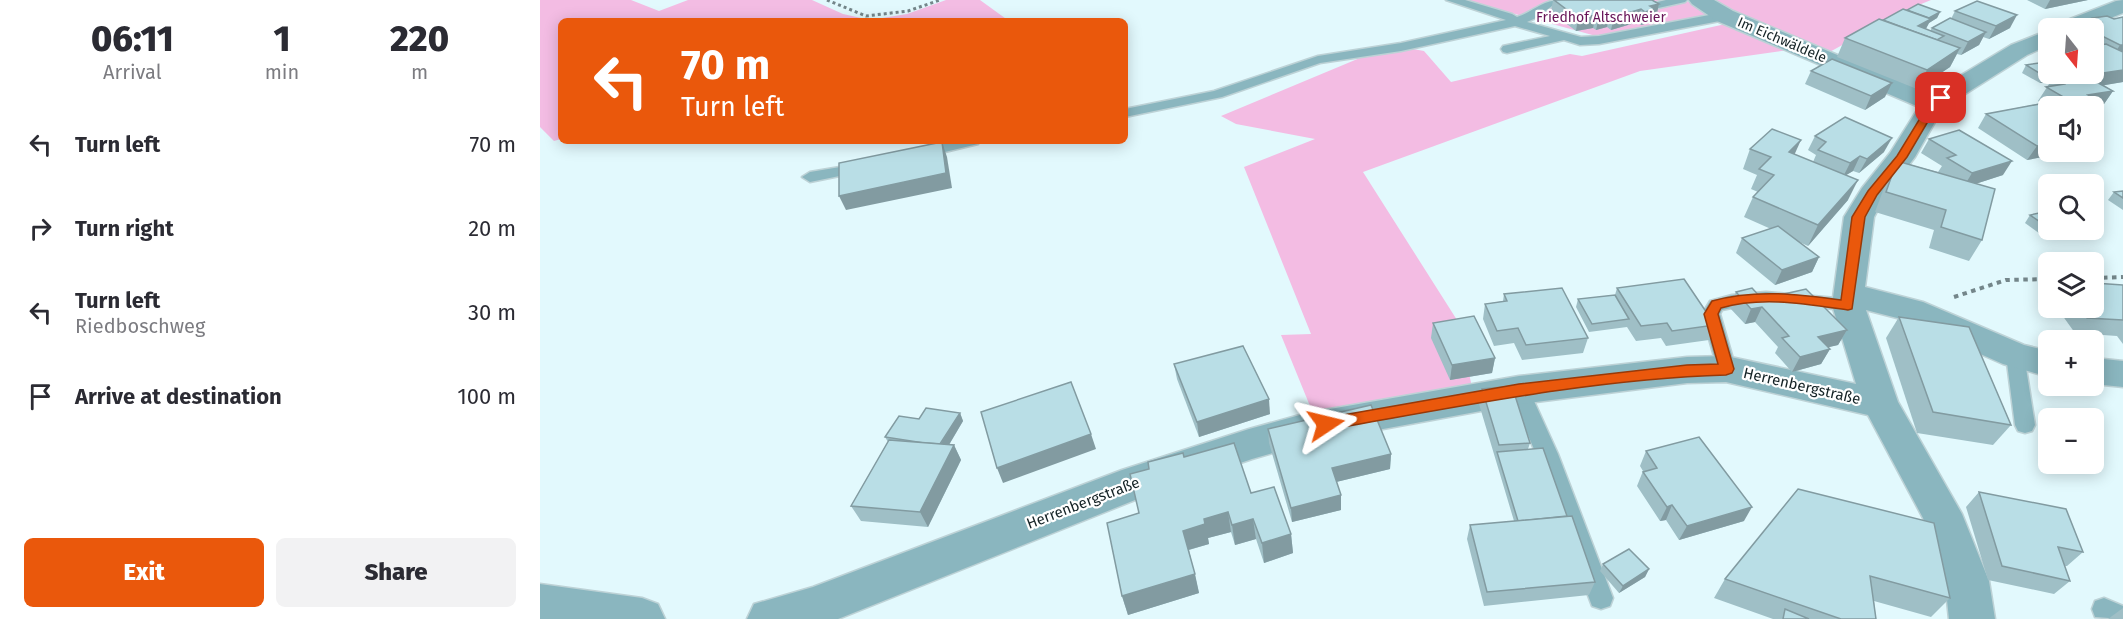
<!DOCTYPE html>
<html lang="en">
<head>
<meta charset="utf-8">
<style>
	body { margin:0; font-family:"Fira Sans",sans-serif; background:#f2f2f3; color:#2b2b33; height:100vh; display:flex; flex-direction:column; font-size:22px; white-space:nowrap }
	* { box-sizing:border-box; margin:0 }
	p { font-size:20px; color:#7c7c81 }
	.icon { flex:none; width:33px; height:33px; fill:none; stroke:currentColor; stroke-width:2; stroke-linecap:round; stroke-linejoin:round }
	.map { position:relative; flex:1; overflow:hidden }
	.details { display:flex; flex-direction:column; background:#fff; width:540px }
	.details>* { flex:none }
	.top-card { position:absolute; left:18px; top:18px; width:570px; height:126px; border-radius:9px; box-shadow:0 3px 15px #0003; background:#ea580c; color:#fff; overflow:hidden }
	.needle { width:39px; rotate:163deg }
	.buttons { position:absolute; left:1498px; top:18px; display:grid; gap:12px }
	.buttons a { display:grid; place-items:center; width:66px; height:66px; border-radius:9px; background:#fff; box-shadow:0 3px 15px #0003; font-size:30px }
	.pin { position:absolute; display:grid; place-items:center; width:51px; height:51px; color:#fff; margin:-26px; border-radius:12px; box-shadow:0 3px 9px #0006 }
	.me { position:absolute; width:66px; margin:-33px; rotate:80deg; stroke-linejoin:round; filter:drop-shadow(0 0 4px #0008) }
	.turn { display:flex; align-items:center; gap:21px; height:126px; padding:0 24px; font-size:27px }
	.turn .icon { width:78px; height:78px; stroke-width:2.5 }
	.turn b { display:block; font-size:42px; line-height:51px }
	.eta { display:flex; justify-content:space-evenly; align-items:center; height:102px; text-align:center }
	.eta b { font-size:36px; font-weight:800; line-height:42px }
	.action { display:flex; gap:12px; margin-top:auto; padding:12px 24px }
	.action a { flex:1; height:69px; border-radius:9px; background:#ea580c; color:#fff; font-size:24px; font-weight:800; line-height:69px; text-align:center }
	.action a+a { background:#f2f2f3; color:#2b2b33 }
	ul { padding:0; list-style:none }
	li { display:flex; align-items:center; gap:18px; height:84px; padding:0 24px }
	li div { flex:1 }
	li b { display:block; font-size:22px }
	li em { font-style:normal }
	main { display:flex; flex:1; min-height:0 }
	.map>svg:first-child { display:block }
</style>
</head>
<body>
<main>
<section class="details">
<div class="eta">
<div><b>06:11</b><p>Arrival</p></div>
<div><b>1</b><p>min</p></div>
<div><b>220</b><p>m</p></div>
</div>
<ul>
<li><svg class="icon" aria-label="left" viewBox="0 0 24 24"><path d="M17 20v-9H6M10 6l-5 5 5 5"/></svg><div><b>Turn left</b></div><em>70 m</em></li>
<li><svg class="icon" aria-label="right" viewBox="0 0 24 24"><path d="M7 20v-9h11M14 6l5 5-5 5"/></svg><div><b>Turn right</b></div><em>20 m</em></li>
<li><svg class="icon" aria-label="left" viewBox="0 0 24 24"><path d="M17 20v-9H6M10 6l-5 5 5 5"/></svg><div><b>Turn left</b><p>Riedboschweg</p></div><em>30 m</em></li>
<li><svg class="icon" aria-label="arrive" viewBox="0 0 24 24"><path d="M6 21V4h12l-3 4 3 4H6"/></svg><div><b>Arrive at destination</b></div><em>100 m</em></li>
</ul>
<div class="action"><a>Exit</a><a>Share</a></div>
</section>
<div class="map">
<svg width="1583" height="619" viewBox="0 0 1583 619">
	<rect width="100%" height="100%" fill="#e2f9fd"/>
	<!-- green -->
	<g fill="#f3bce3">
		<polygon points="0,0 91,0 119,11 148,0 272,0 303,14 330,20 367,14 406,0 440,0 469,21 21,21 21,139 14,141 0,127"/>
		<polygon points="924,0 1145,0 1172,15 1056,36"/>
		<polygon points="1169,0 1391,0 1364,11 1286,54 1184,10"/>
		<polygon points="1190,23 1248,50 1100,71 823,172 917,320 932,387 772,411 741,335 771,334 704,167 775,139 696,124 681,116 851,45 884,51 911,82 1030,54 1042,56"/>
	</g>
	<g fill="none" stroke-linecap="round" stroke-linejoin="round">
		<!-- lane casing -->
		<g stroke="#bdd2d6" stroke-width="3">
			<g id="lane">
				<path d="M 906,0 L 925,0 L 972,14 L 977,17 C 993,12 1002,0 1020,0 L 996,18 L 987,22 L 1041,37 L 1059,36 L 1185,12 L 1191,16 L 1185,20 L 1059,44 L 1040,45 L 1024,40 L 967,53 L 963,52 L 961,49 L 963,46 L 1010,36 L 975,26 L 861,51 L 780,63 L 682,97 L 585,117 L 585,109 L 674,91 L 778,56 L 861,43 L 966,20 Z"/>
				<polygon points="1126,0 1147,0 1145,2 1105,11 1099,8 1101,6"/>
				<polygon points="415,141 440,141 438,144 380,158 373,154 375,151"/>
				<polygon points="324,163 329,164 331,167 329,170 270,182 262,177 270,172"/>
				<path d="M 1226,292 L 1308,299 L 1314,301 L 1317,305 L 1314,309 L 1308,311 C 1266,305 1224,300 1182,310 L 1180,314 L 1196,369 L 1193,374 L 1186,376 L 1179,374 L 1162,314 L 1170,301 L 1192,295 Z"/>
				<polygon points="1475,348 1482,350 1484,355 1495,425 1492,431 1485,433 1478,431 1475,425 1466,355 1468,350"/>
				<polygon points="979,383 986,385 989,390 1018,454 1073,598 1070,606 1061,609 1052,606 1049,598 996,454 969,390 972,385"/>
				<polygon points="1564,598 1583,606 1583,619 1555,617 1552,609 1555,601"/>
			</g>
		</g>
		<!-- street casing -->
		<g stroke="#bdd2d6" stroke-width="3">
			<g id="street">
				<polygon points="1149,0 1174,0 1193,11 1390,94 1471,45 1509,30 1509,45 1487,55 1403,108 1375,157 1345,196 1334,217 1325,287 1383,302 1484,345 1509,351 1509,377 1463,364 1361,319 1326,310 1358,402 1422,514 1449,581 1455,619 1409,619 1405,581 1383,518 1328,415 1186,382 1147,383 979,404 767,443 712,459 610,494 298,619 207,619 214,604 273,587 582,470 709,429 767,413 979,376 1147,357 1186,356 1316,384 1292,305 1304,217 1322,188 1350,153 1379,107 1177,21 1152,4"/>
				<polygon points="1583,0 1583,13 1546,28 1517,28 1520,23 1576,1"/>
				<polygon points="1554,358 1583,361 1583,387 1554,384"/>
				<polygon points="0,584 102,598 118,604 125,619 0,619"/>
			</g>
		</g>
		<!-- path-far1 -->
		<polyline stroke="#74868a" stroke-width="3" stroke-dasharray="3 3" stroke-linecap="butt" points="287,0 326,16 368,11 400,0"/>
		<!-- path -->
		<g stroke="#74868a" stroke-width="4" stroke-dasharray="4.5 4.5" stroke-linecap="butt">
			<polyline points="1554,278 1583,277"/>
			<polyline points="1414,297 1466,280 1509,279"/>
		</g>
		<!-- lane -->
		<use href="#lane" fill="#8ab6bf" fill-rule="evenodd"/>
		<!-- street -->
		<use href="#street" fill="#8ab6bf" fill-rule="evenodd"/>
	</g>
	<!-- wall -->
	<g fill="#9fbfc6">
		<polygon points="1013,0 1119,4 1116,17 1113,18 1112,22 1101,25 1098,22 1071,30 1067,27 1056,30 1053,28 1036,31 1011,12"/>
		<polygon points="1487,0 1548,0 1505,9"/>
		<polygon points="1367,10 1400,12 1397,18 1389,23 1386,29 1390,31 1392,28 1411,19 1415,11 1470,28 1449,39 1443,37 1439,45 1421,55 1417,54 1410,67 1377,89 1297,57 1305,38"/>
		<polygon points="1583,17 1583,82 1564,85 1573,91 1564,104 1555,106 1554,108 1554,106 1509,106 1509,152 1528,152 1487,160 1438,128 1446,114 1501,103 1498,101 1511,81 1500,83 1482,73 1486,65 1521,76 1531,75 1529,74 1554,74 1554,28 1538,28 1540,26 1549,24 1553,18 1574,19"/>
		<polygon points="1271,71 1345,97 1325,110 1265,84"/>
		<polygon points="1275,136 1344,152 1319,173 1313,171 1306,175 1308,200 1268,246 1257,241 1279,257 1272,272 1235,285 1196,253 1202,238 1231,229 1204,217 1213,197 1218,192 1211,189 1217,175 1203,169 1210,149 1255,155 1273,162 1276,155 1268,150"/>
		<polygon points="1389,139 1463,175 1435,184 1442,240 1429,261 1389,248 1394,230 1335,212 1347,180 1357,161 1398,172 1402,166 1381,153"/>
		<polygon points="1583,191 1583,210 1568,200 1574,192"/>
		<polygon points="1509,211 1509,230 1547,230 1507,239 1485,223 1490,215"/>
		<polygon points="1583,285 1583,344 1577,336 1535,333 1517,308 1554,308"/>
		<polygon points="1077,288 1175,325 1169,340 1126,346 1121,338 1096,341 1087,327 1049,332 1036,307 1038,299 1075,295"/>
		<polygon points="1196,292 1222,299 1307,330 1298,345 1288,347 1290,349 1281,364 1252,372 1235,353 1238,347 1215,322 1205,324 1189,307"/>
		<polygon points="964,294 1048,338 1043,353 982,360 974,343 954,346 943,319 945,304 963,301"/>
		<polygon points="1359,317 1471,425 1453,445 1377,433 1346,338"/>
		<polygon points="893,323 955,358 952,373 910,380 891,338"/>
		<polygon points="634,364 730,414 659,437 637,379"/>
		<polygon points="942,389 990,443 988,449 1027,516 1055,582 1049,595 944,606 927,539 930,525 974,521 939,404"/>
		<polygon points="420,413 423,421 409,445 414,445 421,460 388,527 321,521 311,506 348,442 345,437 379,419"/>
		<polygon points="728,429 851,454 850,469 796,482 801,495 801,510 752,522 729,443"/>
		<polygon points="1106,451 1204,521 1139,540 1126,520 1120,521 1097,486 1103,471 1100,466"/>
		<polygon points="644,457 711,493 751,534 753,553 724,563 716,539 695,545 691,532 668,538 669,544 649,550 659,593 588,615 582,596 609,469"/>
		<polygon points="1258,489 1410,598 1391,617 1334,601 1336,619 1233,619 1174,598 1185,579"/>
		<polygon points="1439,492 1543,552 1527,566 1525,566 1530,581 1514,594 1448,580 1426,507"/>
		<polygon points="1063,564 1109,569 1105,577 1079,593 1060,571"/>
		<polygon points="1583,608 1583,619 1568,619"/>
	</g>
	<!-- shaded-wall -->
	<g fill="#829ba1">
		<polygon points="1510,0 1548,0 1505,9"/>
		<polygon points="1119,4 1116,17 1113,18 1112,22 1101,25 1105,12 1110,6"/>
		<polygon points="1101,9 1098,22 1071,30 1074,17"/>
		<polygon points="1400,12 1397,18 1389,23 1384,32 1378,26 1382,22"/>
		<polygon points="1070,14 1067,27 1056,30 1059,17"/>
		<polygon points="1056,15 1053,28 1036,31 1038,18"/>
		<polygon points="1477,15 1470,28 1449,39 1456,26"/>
		<polygon points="1446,32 1439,45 1421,55 1428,42"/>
		<polygon points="1580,45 1583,45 1583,57 1571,59"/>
		<polygon points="1420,48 1410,67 1377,89 1387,70"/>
		<polygon points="1583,70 1583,82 1554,87 1563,73"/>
		<polygon points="1517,74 1523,74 1519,79 1513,78 1511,81 1500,83 1504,76"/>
		<polygon points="1352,83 1345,97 1325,110 1331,96"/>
		<polygon points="1573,91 1564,104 1555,106 1554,108 1554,106 1536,106 1548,95"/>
		<polygon points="1352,138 1344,152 1319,173 1327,159"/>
		<polygon points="1261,140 1252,160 1249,152"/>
		<polygon points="402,142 407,157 412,188 306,210 299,196"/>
		<polygon points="1509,144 1509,152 1528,152 1487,160 1497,146"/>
		<polygon points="1320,156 1313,171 1303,177 1310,163"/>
		<polygon points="1472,161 1463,175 1423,188 1432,173"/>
		<polygon points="1318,180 1308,200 1268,246 1278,225"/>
		<polygon points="1521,230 1547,230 1507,239 1513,231"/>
		<polygon points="1279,257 1272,272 1235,285 1242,270"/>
		<polygon points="1222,307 1215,322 1205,324 1211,309"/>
		<polygon points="1307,330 1298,345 1269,352 1278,337"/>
		<polygon points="1290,349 1281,364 1252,372 1260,357"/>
		<polygon points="955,358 952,373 910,380 912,365"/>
		<polygon points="729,399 730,414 659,437 657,422"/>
		<polygon points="420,413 423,421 404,453 400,445"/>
		<polygon points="551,434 556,449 463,483 457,468"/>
		<polygon points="414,445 421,460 388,527 380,512"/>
		<polygon points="851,454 850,469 792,483 792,468"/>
		<polygon points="801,495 801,510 752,522 751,508"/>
		<polygon points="1132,505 1126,520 1120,521 1127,507"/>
		<polygon points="1212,507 1204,521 1139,540 1147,526"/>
		<polygon points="688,512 691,532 668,538 669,544 648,550 643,531 664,519"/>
		<polygon points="713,519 716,539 695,545 692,525"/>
		<polygon points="751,534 753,553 724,563 722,543"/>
		<polygon points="1109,569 1105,577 1079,593 1083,586"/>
		<polygon points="655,574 659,593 588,615 582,596"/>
	</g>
	<!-- building -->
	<g fill="#b9dee6" stroke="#829ba1" stroke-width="1.5">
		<polygon points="1014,0 1112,0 1119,4 1110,6 1115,9 1105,12 1101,9 1074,17 1070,14 1059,17 1056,15 1038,18"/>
		<polygon points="1437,1 1477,15 1456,26 1415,11"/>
		<polygon points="1378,4 1400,12 1389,18 1367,10"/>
		<polygon points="1363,9 1391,19 1378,26 1404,36 1397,40 1343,20"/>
		<polygon points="1567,16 1574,19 1583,17 1583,45 1580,45 1554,32 1554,28 1546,28 1540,26 1561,22 1553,18"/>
		<polygon points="1410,18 1446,32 1428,42 1392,28"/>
		<polygon points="1339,19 1420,48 1387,70 1305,38"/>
		<polygon points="1566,44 1583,52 1583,70 1563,73 1554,68 1554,46"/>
		<polygon points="1292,59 1352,83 1331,96 1271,71"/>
		<polygon points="1506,62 1509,64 1509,74 1517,74 1504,76 1486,65"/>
		<polygon points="1537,74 1542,74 1573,91 1548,95 1559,101 1537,105 1506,87 1524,84 1513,78"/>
		<polygon points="1505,103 1511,106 1509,106 1509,144 1497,146 1446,114"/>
		<polygon points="1305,117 1352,138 1327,159 1320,156 1310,163 1278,150 1286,142 1275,136"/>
		<polygon points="1232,129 1261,140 1249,152 1318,180 1278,225 1213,197 1234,175 1219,169 1231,157 1210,149"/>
		<polygon points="1419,130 1472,161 1432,173 1407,158 1416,155 1389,139"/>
		<polygon points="402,142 406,173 299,196 299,163"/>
		<polygon points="1357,161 1455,189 1442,240 1401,227 1406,210 1346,192"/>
		<polygon points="1583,191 1583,198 1574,192"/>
		<polygon points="1509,211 1509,228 1490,215"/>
		<polygon points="1238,226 1279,257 1242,270 1202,238"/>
		<polygon points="1144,279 1175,325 1132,331 1127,323 1101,326 1077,288"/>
		<polygon points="1554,283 1583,285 1583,320 1547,318 1540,308 1554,308"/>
		<polygon points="1022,288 1048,338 986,345 978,328 957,331 945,304 967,301 964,294"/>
		<polygon points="1212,288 1222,299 1266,289 1307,330 1278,337 1290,349 1260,357 1242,338 1249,336 1222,307 1211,309 1196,292"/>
		<polygon points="1075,295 1089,319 1052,324 1038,299"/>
		<polygon points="934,316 955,358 912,365 893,323"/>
		<polygon points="1359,317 1429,327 1471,425 1393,412"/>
		<polygon points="703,346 729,399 657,422 634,364"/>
		<polygon points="531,382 551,434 457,468 441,412"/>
		<polygon points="972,386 990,443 959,445 942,389"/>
		<polygon points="831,405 851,454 792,468 801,495 751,508 728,429"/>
		<polygon points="386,408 420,413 400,444 384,443 345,437 359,416 379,419"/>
		<polygon points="1159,437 1212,507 1147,526 1132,505 1127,507 1103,472 1117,468 1106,451"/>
		<polygon points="349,440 414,445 380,512 311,506"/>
		<polygon points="694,443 711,493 734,487 751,534 722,543 713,519 692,525 688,512 664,519 665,524 643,531 655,574 582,596 567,523 599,513 590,474 609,469 608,462 643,453 644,457"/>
		<polygon points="1003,448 1027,516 978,521 957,452"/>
		<polygon points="1258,489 1394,523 1410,598 1330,576 1336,619 1301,619 1185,579"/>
		<polygon points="1439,492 1526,509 1543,552 1518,547 1530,581 1462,566"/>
		<polygon points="1032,516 1055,582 947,592 930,525"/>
		<polygon points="1089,549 1109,569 1083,586 1063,564"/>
		<polygon points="1245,609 1269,619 1243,619"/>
	</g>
	<!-- route -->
	<path fill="#ea580c" stroke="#983908" stroke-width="1.5" d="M 1397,95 L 1406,98 L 1397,106 L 1367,157 L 1337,195 L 1325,217 L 1312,309 L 1308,310 C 1266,304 1222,296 1181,308 L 1178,314 L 1194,369 L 1192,373 L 1186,375 C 1052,379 918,407 786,430 L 780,429 L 778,424 L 780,420 L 786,418 L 979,384 L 1147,365 L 1178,364 L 1164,314 L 1172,301 C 1215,289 1257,294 1301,300 L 1312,217 L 1328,191 L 1357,156 L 1390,102 Z"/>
	<g text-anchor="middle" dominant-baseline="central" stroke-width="4.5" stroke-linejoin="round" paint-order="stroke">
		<!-- far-park labels -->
		<g font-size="14" fill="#671457" stroke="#fff">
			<text x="1061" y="17">Friedhof Altschweier</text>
		</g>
		<!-- far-street labels -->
		<g font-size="14" fill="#142225" stroke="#fff">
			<text transform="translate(1242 40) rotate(23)">Im Eichwäldele</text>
		</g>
		<!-- street labels -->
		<g font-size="15" fill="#142225" stroke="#fff">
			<text transform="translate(1262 386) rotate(13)">Herrenbergstraße</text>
			<text transform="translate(543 503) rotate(-21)">Herrenbergstraße</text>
		</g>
	</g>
</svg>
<div class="buttons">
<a><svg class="needle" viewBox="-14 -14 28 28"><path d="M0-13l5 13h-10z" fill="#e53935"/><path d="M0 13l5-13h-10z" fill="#7c7c81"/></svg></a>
<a><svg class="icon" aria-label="sound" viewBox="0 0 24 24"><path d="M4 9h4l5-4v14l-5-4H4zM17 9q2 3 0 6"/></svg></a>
<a><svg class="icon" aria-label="search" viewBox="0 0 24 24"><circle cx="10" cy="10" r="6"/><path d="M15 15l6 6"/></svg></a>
<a><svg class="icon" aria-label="layers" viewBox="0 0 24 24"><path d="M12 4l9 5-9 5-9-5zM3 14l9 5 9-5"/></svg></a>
<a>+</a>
<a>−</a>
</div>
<div class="pin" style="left:1401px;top:98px;background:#d93025"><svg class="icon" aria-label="arrive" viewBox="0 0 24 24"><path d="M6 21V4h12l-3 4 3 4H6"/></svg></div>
<svg class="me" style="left:786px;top:424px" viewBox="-20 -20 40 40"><path d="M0-17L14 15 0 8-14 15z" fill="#ea580c" stroke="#fff" stroke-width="4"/></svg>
<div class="top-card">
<div class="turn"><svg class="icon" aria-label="left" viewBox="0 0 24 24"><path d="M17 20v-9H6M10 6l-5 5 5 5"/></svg><div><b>70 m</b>Turn left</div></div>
</div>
</div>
</main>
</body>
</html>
